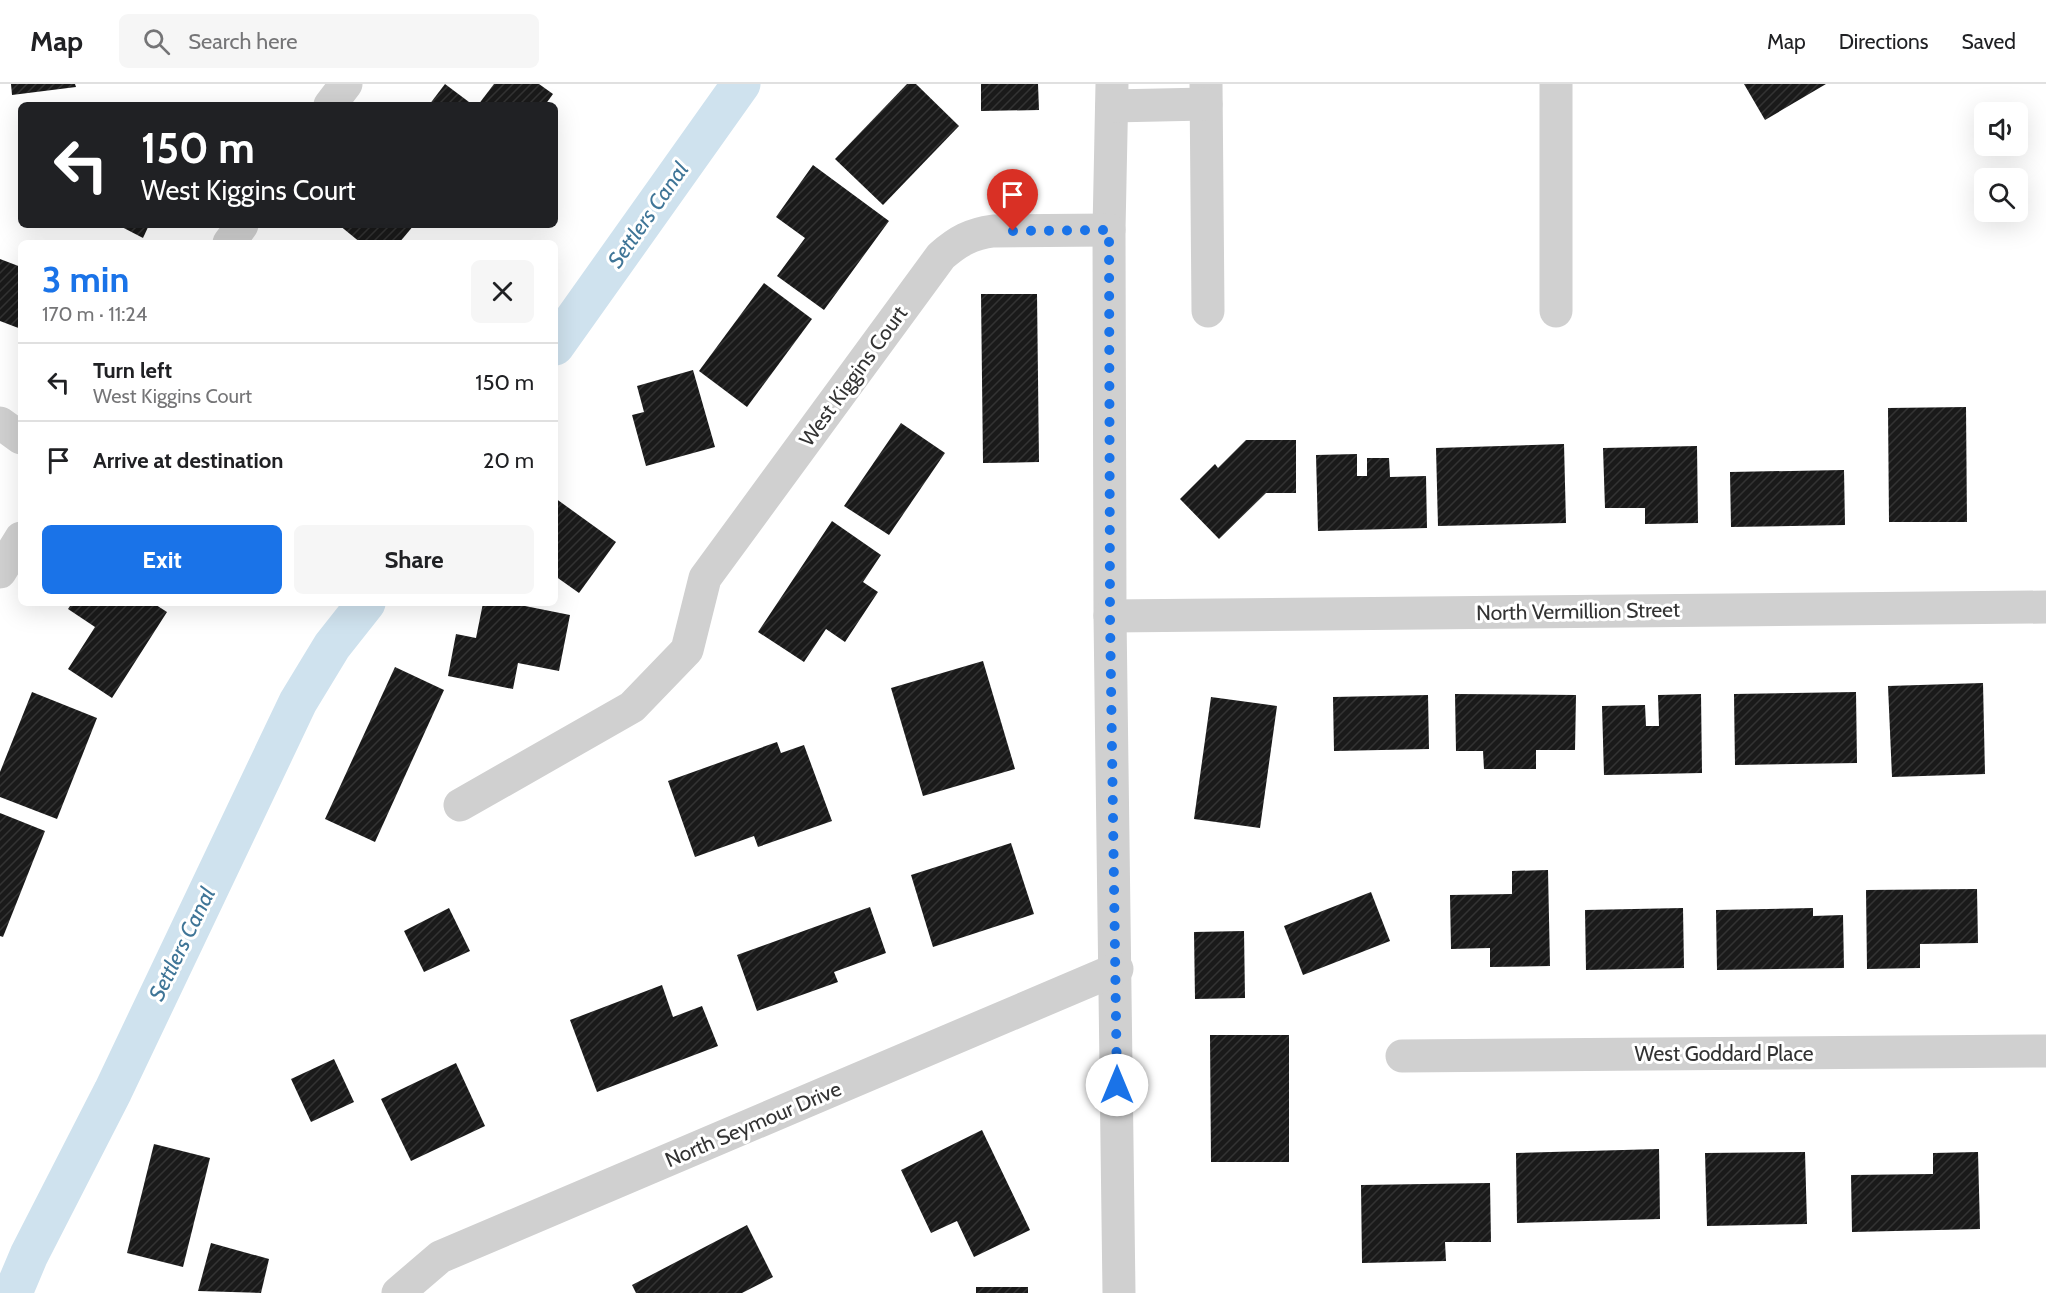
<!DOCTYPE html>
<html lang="en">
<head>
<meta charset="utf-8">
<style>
	body { margin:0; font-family:Cabin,sans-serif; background:#f6f6f6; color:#202124; height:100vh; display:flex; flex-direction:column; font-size:22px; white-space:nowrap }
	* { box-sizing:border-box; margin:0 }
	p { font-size:20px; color:#757577 }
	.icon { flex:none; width:33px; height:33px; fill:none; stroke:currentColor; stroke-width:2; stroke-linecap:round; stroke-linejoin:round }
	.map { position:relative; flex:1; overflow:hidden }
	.sheet { position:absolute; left:18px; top:156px; width:540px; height:366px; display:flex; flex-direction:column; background:#fff; border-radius:9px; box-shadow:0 6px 24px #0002 }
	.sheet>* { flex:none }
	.banner { position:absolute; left:18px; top:18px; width:540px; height:126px; border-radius:9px; box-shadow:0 6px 24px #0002; background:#202124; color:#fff; overflow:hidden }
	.controls { position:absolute; left:1974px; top:18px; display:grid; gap:12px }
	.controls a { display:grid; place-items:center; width:54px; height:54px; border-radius:9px; background:#fff; box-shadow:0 6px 24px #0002; font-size:30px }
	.pin { position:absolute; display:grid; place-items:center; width:51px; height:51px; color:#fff; margin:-62px -26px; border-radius:50% 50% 50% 0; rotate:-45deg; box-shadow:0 0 6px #0007 }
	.pin .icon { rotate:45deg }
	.me { position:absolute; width:66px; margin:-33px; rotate:0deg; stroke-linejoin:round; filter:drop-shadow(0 0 4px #0008) }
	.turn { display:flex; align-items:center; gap:21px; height:126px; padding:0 24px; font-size:27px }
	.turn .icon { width:78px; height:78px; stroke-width:2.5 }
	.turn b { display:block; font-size:42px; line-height:51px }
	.round { display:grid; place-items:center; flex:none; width:63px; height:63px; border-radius:9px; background:#f6f6f6 }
	.head { display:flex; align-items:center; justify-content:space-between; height:102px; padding:0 24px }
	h1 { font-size:36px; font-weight:700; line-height:45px; color:#1a73e8 }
	.primary-button { display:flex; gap:12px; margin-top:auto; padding:12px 24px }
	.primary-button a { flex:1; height:69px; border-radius:9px; background:#1a73e8; color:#fff; font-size:24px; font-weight:700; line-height:69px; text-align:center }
	.primary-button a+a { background:#f6f6f6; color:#202124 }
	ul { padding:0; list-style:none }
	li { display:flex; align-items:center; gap:18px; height:78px; padding:0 24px; border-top:2px solid #e0e0e0 }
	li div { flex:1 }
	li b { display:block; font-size:22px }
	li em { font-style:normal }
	header { display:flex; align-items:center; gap:36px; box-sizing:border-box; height:84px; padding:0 30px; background:#fff; border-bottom:2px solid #e0e0e0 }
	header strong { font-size:28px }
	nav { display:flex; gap:33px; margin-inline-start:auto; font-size:21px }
	.search { width:420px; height:54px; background:#f6f6f6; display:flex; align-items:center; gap:15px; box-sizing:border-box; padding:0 21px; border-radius:9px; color:#757577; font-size:22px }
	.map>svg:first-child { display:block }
</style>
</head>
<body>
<header>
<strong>Map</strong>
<div class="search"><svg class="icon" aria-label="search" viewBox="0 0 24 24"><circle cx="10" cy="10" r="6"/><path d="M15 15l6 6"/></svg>Search here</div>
<nav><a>Map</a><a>Directions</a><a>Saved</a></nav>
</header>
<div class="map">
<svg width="2046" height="1209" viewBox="0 0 2046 1209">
	<defs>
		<pattern id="building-hatch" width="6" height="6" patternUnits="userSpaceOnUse" patternTransform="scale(1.5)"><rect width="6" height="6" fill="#1a1a1a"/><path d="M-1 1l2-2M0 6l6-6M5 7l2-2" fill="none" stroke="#333"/></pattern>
	</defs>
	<rect width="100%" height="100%" fill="#fff"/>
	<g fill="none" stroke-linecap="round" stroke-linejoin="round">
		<!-- canal -->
		<g stroke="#cfe2ee" stroke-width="39">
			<polyline points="555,262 741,0"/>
			<polyline points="13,1209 29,1171 113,1007 298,618 332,562 366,519"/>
		</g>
	</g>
	<!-- building -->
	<g fill="url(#building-hatch)">
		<polygon points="11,0 75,0 76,3 12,11"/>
		<polygon points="445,0 473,21 429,21"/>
		<polygon points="494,0 539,0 553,10 545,21 478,21"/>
		<polygon points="907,0 916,0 959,42 883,121 835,75"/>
		<polygon points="981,0 1038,0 1039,26 981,27"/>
		<polygon points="1744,0 1826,0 1765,36"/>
		<polygon points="813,81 889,137 824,226 777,192 805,154 776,133"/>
		<polygon points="118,141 149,141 143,154"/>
		<polygon points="339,141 414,141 399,159 361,159"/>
		<polygon points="0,175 21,183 21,245 0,237"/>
		<polygon points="764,199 812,235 747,323 699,287"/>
		<polygon points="981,210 1037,210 1039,378 983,379"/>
		<polygon points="693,286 715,363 646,382 632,331 644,328 637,302"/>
		<polygon points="1966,323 1967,438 1889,438 1888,324"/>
		<polygon points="901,339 945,369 889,451 844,422"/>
		<polygon points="1246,356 1296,356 1296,409 1266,409 1219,455 1180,415 1215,380 1218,384"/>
		<polygon points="1564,360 1566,439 1438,442 1436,364"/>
		<polygon points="1697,362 1698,439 1645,440 1645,424 1605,424 1603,364"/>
		<polygon points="1357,370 1357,392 1367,392 1367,374 1389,374 1390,393 1426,392 1427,444 1318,447 1316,371"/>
		<polygon points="1844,386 1845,441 1731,443 1730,388"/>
		<polygon points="555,414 616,458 579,509 555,492"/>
		<polygon points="832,437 881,471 863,498 878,508 845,558 826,545 804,578 758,548"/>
		<polygon points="72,519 153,519 167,528 112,614 68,585 95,543 68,525"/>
		<polygon points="483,519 510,519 570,531 559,587 518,579 513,605 448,592 456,550 476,554"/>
		<polygon points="983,577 1015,685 923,712 891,604"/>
		<polygon points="395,583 444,606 375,758 325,735"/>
		<polygon points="1983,599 1985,690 1892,693 1888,602"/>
		<polygon points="32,608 97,634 57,735 0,713 0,688"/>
		<polygon points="1856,608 1857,679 1735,681 1734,610"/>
		<polygon points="1455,610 1576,611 1575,666 1536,666 1536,685 1484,685 1483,667 1456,667"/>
		<polygon points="1701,610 1702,689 1604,691 1602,622 1645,621 1646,642 1659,642 1658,611"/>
		<polygon points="1428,611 1429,665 1334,667 1333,613"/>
		<polygon points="1211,613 1277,622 1260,744 1194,735"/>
		<polygon points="777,658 781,669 804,661 832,737 758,763 754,752 695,773 668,697"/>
		<polygon points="0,729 45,747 3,853 0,852"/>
		<polygon points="1011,759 1034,830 933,863 911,791"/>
		<polygon points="1548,786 1550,882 1490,883 1490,864 1451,865 1450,811 1512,810 1512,787"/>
		<polygon points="1977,805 1978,859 1920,860 1920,884 1867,885 1866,806"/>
		<polygon points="1371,808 1390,857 1303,891 1284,842"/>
		<polygon points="870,823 886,869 834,888 838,898 757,927 737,871"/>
		<polygon points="449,824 470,867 424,888 404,847"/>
		<polygon points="1683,824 1684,884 1586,886 1585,826"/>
		<polygon points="1813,824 1813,832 1843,831 1844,884 1717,886 1716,826"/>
		<polygon points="1244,847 1245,914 1195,915 1194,848"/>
		<polygon points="662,901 673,933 702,922 718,962 597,1008 570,936"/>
		<polygon points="1210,951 1289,951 1289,1078 1211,1078"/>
		<polygon points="334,975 354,1018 311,1038 291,995"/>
		<polygon points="456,979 485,1042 411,1077 381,1015"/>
		<polygon points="982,1046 1030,1146 974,1173 957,1137 931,1149 901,1086"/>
		<polygon points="154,1060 210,1074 183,1183 127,1169"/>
		<polygon points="1659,1065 1660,1135 1517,1139 1516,1069"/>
		<polygon points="1805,1068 1807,1140 1707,1142 1705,1069"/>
		<polygon points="1978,1068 1980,1145 1852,1148 1851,1091 1933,1090 1933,1069"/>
		<polygon points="1490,1099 1491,1158 1445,1158 1446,1177 1362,1179 1361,1101"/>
		<polygon points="747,1141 773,1193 742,1209 636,1209 632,1201"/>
		<polygon points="211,1159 269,1175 261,1209 198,1207"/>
		<rect x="976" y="1203" width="52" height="6"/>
	</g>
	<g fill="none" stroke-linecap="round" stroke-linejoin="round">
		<!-- minor -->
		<g stroke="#d0d0d0" stroke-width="33">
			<polyline points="1112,0 1109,146 1110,532 1119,1209"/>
			<polyline points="1206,0 1208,227"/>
			<polyline points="1556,0 1556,227"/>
			<polyline points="330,21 346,0"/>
			<polyline points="1112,22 1206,20"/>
			<polyline points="229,159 242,141"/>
			<polyline points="0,339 21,354"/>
			<polyline points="0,488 21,454"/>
			<polyline points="1110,532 2046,523"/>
			<path d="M 460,721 L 632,623 L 687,566 L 705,494 L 941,172 C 958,157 971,150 993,147 L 1109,146"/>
			<polyline points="1402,972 2046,967"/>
			<polyline points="398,1209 440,1173 1117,885"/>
		</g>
	</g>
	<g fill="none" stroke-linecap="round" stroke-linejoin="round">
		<!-- route -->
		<polyline stroke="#1a73e8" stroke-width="10" stroke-dasharray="0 18" points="1013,147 1109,146 1110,532 1117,1001"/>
	</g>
	<g text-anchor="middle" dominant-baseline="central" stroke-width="6" stroke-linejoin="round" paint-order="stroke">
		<!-- street labels -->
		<g font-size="21" fill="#333" stroke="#fff">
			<text transform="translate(853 292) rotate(-54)">West Kiggins Court</text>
			<text transform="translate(1578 527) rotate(-1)">North Vermillion Street</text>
			<text x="1724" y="969">West Goddard Place</text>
			<text transform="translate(753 1040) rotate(-23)">North Seymour Drive</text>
		</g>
		<!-- water labels -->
		<g font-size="22" font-style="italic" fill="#3f7597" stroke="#fff">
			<text transform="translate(648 131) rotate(-55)">Settlers Canal</text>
			<text transform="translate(182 860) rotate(-64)">Settlers Canal</text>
		</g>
	</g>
</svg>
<div class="controls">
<a><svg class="icon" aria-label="sound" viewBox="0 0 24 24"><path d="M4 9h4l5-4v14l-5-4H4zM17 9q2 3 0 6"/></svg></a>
<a><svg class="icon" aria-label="search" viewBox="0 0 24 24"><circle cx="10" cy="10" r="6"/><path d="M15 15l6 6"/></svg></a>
</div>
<div class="pin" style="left:1013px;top:147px;background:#d93025"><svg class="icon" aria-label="arrive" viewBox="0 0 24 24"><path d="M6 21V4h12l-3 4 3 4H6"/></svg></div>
<svg class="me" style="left:1117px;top:1001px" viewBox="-20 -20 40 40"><circle r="19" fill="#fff"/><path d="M0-13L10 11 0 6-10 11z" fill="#1a73e8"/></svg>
<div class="banner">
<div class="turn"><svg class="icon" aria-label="left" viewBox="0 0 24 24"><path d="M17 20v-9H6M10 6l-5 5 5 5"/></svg><div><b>150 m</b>West Kiggins Court</div></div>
</div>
<section class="sheet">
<div class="head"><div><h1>3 min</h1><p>170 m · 11:24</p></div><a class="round"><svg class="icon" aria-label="close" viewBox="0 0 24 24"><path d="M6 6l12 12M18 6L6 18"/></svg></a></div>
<ul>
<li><svg class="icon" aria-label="left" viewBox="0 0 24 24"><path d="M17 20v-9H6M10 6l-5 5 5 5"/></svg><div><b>Turn left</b><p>West Kiggins Court</p></div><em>150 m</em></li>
<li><svg class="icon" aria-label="arrive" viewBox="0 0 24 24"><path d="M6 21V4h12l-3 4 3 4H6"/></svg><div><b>Arrive at destination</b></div><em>20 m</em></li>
</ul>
<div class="primary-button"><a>Exit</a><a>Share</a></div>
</section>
</div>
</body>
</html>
